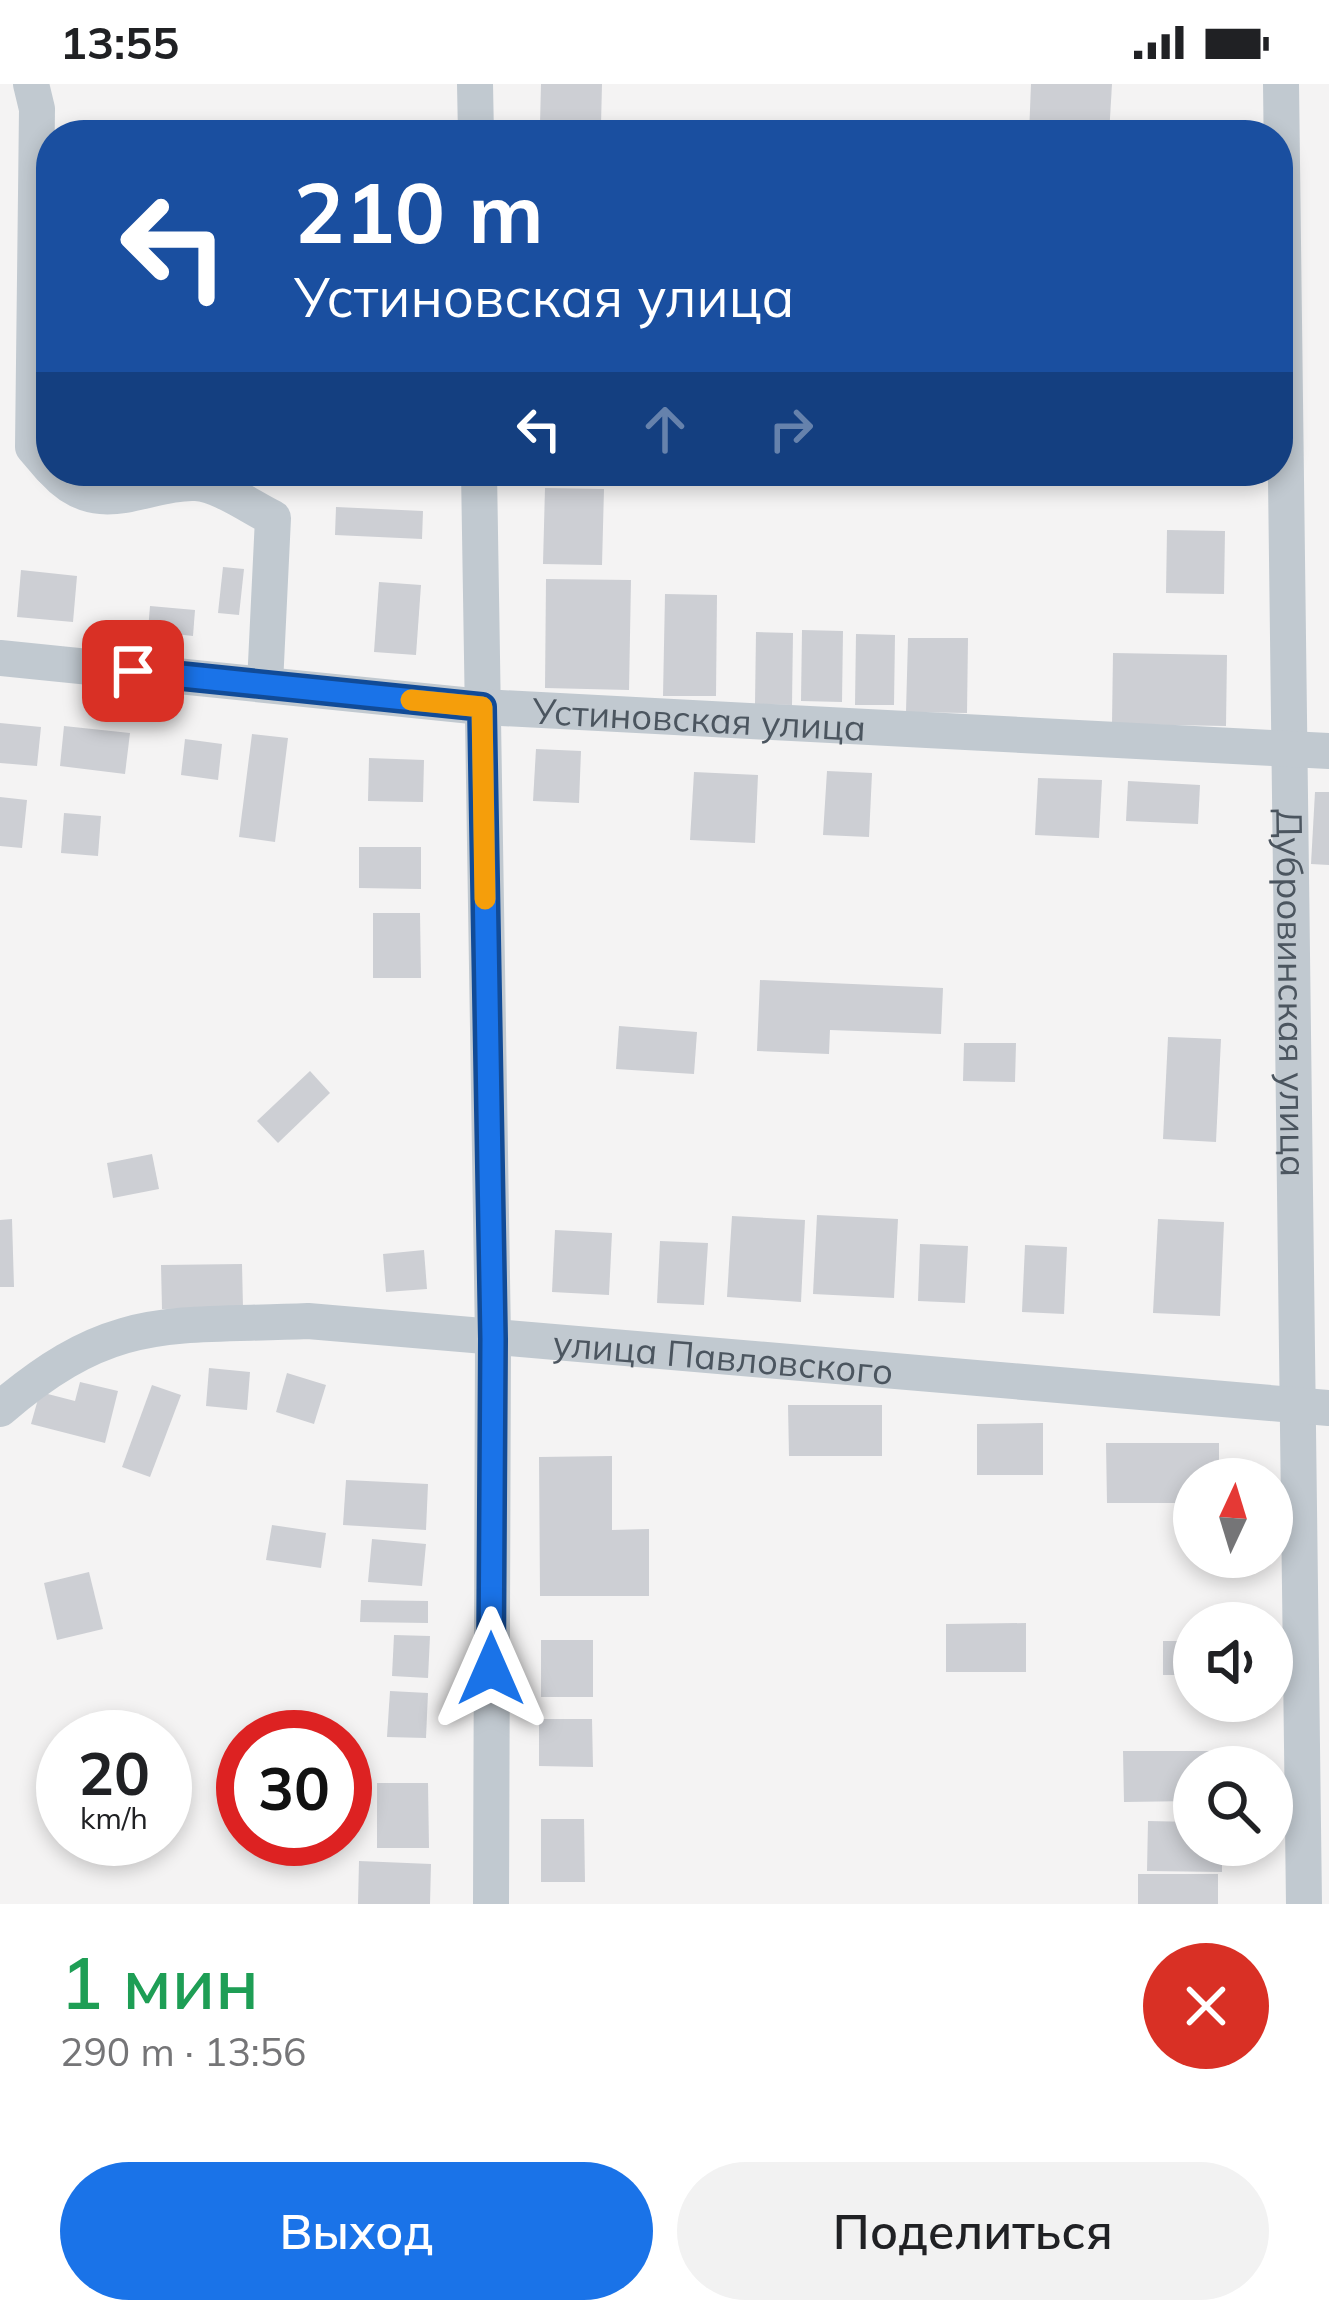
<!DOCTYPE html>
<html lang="ru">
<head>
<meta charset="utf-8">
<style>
	body { margin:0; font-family:Mulish,sans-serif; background:#f2f2f2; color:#202124; height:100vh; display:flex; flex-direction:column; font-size:45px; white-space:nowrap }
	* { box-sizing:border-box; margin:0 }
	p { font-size:39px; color:#757577 }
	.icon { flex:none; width:66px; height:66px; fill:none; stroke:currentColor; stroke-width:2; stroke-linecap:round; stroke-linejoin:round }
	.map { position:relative; height:1820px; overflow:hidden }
	.sheet { display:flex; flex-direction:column; background:#fff; flex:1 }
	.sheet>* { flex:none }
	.guide { position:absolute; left:36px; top:36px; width:1257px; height:366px; border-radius:48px; box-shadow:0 6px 18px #0003; background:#1a4fa0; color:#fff; overflow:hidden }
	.needle { width:78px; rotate:4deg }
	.controls { position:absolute; left:1173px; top:1374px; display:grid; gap:24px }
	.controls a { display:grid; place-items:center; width:120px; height:120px; border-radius:50%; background:#fff; box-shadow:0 6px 18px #0003; font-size:60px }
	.speed { position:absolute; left:36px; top:1626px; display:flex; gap:24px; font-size:60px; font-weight:700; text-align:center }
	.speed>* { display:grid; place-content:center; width:156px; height:156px; border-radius:50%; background:#fff; box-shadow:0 6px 18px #0003; line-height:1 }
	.speed small { font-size:30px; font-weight:400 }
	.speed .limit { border:18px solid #d22; background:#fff; color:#111 }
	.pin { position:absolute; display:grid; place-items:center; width:102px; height:102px; color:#fff; margin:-51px; border-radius:24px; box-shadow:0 6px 18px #0006 }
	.me { position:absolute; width:132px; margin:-66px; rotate:0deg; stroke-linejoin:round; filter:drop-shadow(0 0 9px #0008) }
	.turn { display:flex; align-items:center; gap:42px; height:252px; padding:0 60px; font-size:54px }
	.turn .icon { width:156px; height:156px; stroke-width:2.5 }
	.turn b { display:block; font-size:84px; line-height:102px }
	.lanes { display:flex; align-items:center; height:114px; padding:0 60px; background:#0003; justify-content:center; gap:60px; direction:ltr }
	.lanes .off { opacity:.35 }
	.round { display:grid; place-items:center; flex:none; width:126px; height:126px; border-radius:63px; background:#f2f2f2 }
	.head { display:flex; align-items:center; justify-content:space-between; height:204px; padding:0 60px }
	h1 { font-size:72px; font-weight:600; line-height:90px; color:#1e9e55 }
	.cta { display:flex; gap:24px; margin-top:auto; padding:24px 60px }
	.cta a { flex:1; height:138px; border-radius:72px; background:#1a73e8; color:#fff; font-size:48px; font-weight:600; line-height:138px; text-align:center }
	.cta a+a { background:#f2f2f2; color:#202124 }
	.status { display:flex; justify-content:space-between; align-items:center; height:84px; padding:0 60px; background:#fff; direction:ltr }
	.status svg { height:33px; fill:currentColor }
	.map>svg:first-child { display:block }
</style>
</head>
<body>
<div class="status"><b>13:55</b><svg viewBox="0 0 49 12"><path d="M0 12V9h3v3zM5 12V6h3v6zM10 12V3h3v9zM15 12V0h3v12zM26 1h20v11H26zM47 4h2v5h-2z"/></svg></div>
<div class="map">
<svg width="1329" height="1820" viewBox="0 0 1329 1820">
	<rect width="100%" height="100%" fill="#f4f3f3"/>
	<!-- building -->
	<g fill="#cdcfd4">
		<polygon points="541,0 602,0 601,41 540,40"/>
		<polygon points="1031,0 1112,0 1109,51 1029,51"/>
		<polygon points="1146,387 1216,387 1216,399 1146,397"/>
		<polygon points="545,404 604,405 602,481 543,480"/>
		<polygon points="336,423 423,427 422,455 335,451"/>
		<polygon points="1167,446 1225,447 1224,510 1166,509"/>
		<polygon points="223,483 244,485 239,531 218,529"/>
		<polygon points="21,486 77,492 73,538 17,533"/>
		<polygon points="546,495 631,496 629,606 545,604"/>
		<polygon points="379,498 421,501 416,571 374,568"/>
		<polygon points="665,510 717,511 716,612 663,612"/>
		<polygon points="150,522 195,526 193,552 148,547"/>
		<polygon points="802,546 843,547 842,618 801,617"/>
		<polygon points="756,548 793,549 792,621 755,620"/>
		<polygon points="856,550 895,551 894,621 855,621"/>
		<polygon points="908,554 968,554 967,629 906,628"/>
		<polygon points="1113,569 1227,571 1226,642 1112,640"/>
		<polygon points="0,639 41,643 37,682 0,679"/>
		<polygon points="64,642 130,649 125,690 60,682"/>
		<polygon points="252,650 288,654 275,758 239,753"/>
		<polygon points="185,655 222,660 218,696 181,691"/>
		<polygon points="536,665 581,667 579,719 533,717"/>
		<polygon points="369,674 424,676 423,718 368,717"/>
		<polygon points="827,687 872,689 869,753 823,751"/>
		<polygon points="694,688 758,691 755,759 690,756"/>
		<polygon points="1038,694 1102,696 1099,754 1035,751"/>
		<polygon points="1128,697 1200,701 1198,740 1126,737"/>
		<polygon points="1315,708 1329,708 1329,781 1311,780"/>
		<polygon points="0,713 27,716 22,764 0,762"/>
		<polygon points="64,729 101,732 98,772 61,769"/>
		<polygon points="359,763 421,763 421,805 359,804"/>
		<polygon points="373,829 420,829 421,894 373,894"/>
		<polygon points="760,896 943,904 941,950 830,946 829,970 757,967"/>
		<polygon points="619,942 697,948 694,990 616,985"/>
		<polygon points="1168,953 1221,955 1216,1058 1163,1055"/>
		<polygon points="964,959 1016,959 1015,998 963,997"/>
		<polygon points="310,987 330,1009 278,1059 257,1037"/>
		<polygon points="152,1070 159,1105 113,1114 107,1079"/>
		<polygon points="817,1131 898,1135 894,1214 813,1210"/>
		<polygon points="732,1132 805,1136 801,1218 727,1213"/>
		<polygon points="12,1135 14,1203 0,1203 0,1136"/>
		<polygon points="1158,1135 1224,1138 1220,1232 1153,1229"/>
		<polygon points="555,1146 612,1149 609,1211 552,1208"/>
		<polygon points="660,1157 708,1159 704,1221 657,1219"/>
		<polygon points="920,1160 968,1162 965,1219 918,1217"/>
		<polygon points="1025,1161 1067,1163 1064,1230 1022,1228"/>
		<polygon points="424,1166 427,1205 386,1208 383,1170"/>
		<polygon points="242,1180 243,1224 162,1225 161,1181"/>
		<polygon points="209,1284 250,1288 247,1326 206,1322"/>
		<polygon points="287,1289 326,1301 314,1340 276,1328"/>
		<polygon points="80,1298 118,1307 105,1359 31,1340 40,1308 75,1317"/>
		<polygon points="152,1301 181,1311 150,1393 122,1383"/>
		<polygon points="788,1321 882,1321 882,1372 789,1372"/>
		<polygon points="1043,1339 1043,1391 977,1391 977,1340"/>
		<polygon points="1106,1359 1219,1359 1219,1395 1194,1395 1194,1419 1107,1419"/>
		<polygon points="612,1372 612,1446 649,1445 649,1512 540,1512 539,1373"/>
		<polygon points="346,1396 428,1400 426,1446 343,1441"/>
		<polygon points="272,1441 326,1449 321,1484 266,1476"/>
		<polygon points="372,1455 426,1460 422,1502 368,1498"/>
		<polygon points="89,1488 103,1545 57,1556 44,1499"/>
		<polygon points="361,1516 428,1517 428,1539 360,1538"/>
		<polygon points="1026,1539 1026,1588 946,1588 946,1540"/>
		<polygon points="394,1551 430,1552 428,1594 392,1592"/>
		<rect x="541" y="1556" width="52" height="57"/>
		<rect x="1163" y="1557" width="31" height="34"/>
		<polygon points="390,1607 428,1609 426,1654 387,1653"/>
		<polygon points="539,1635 592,1635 593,1683 539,1682"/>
		<polygon points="1123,1667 1214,1667 1214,1683 1194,1683 1194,1717 1124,1718"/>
		<polygon points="377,1699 428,1699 429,1764 377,1764"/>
		<polygon points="541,1735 584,1735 585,1798 541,1798"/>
		<polygon points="1148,1737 1194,1738 1194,1761 1222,1761 1222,1788 1147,1787"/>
		<polygon points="359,1777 431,1780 430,1820 358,1820"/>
		<rect x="1138" y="1790" width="80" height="30"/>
	</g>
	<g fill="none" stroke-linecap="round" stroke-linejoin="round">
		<!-- minor -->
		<g stroke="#c1c9d0" stroke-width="36">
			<polyline points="31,0 37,25 33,363 51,384"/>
			<polyline points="475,0 476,51"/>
			<path id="s1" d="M 1281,0 L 1304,1820"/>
			<path d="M 54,387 C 100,438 148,396 196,399 C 219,400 252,424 273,434 L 265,600"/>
			<polyline points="479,387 493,1255 491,1820"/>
			<path id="s2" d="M 0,574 L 482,623 L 1329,667"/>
			<path id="s3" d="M 0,1325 C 113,1228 168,1243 308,1237 L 1329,1324"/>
		</g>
	</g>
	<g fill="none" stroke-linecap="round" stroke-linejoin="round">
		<!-- route casing -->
		<g stroke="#114b97" stroke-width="30">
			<polyline id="route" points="133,587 482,623 493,1255 491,1585"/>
		</g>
		<!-- route -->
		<use href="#route" stroke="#1a73e8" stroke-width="21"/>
		<!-- slow -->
		<polyline stroke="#f59e0b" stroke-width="21" points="411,616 482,623 485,815"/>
	</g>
	<g text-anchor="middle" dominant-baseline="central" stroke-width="12" stroke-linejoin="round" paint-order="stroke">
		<!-- street labels -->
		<g font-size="36" fill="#4b555f" stroke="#fff">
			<text stroke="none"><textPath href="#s2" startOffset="702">Устиновская улица</textPath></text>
			<text stroke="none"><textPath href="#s1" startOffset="909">Дубровинская улица</textPath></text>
			<text stroke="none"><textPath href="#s3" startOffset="747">улица Павловского</textPath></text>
		</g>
	</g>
</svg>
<div class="controls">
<a><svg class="needle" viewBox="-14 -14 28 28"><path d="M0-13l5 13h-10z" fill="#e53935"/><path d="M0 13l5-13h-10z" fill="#757577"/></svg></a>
<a><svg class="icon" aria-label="sound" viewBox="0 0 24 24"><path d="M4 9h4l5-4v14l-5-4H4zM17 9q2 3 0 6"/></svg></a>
<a><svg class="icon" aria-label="search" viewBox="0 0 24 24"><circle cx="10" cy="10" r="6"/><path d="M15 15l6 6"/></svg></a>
</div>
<div class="speed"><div>20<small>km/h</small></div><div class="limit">30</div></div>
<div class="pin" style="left:133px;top:587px;background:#d93025"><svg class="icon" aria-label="arrive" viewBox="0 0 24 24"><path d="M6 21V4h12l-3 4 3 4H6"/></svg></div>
<svg class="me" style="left:491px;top:1585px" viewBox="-20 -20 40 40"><path d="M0-17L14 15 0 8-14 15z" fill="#1a73e8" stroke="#fff" stroke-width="4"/></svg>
<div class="guide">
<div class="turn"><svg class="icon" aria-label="left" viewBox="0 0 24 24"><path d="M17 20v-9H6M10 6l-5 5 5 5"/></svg><div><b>210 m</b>Устиновская улица</div></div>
<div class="lanes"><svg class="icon" aria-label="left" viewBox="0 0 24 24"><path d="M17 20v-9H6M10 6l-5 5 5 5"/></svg><svg class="icon off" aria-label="ahead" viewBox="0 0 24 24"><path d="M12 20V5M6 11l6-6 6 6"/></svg><svg class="icon off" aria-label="right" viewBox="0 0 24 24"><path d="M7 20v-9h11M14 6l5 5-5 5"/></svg></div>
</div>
</div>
<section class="sheet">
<div class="head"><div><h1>1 мин</h1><p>290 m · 13:56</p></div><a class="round" style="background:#d93025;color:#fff"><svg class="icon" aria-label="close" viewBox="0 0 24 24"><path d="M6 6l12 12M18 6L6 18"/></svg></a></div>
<div class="cta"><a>Выход</a><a>Поделиться</a></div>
</section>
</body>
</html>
